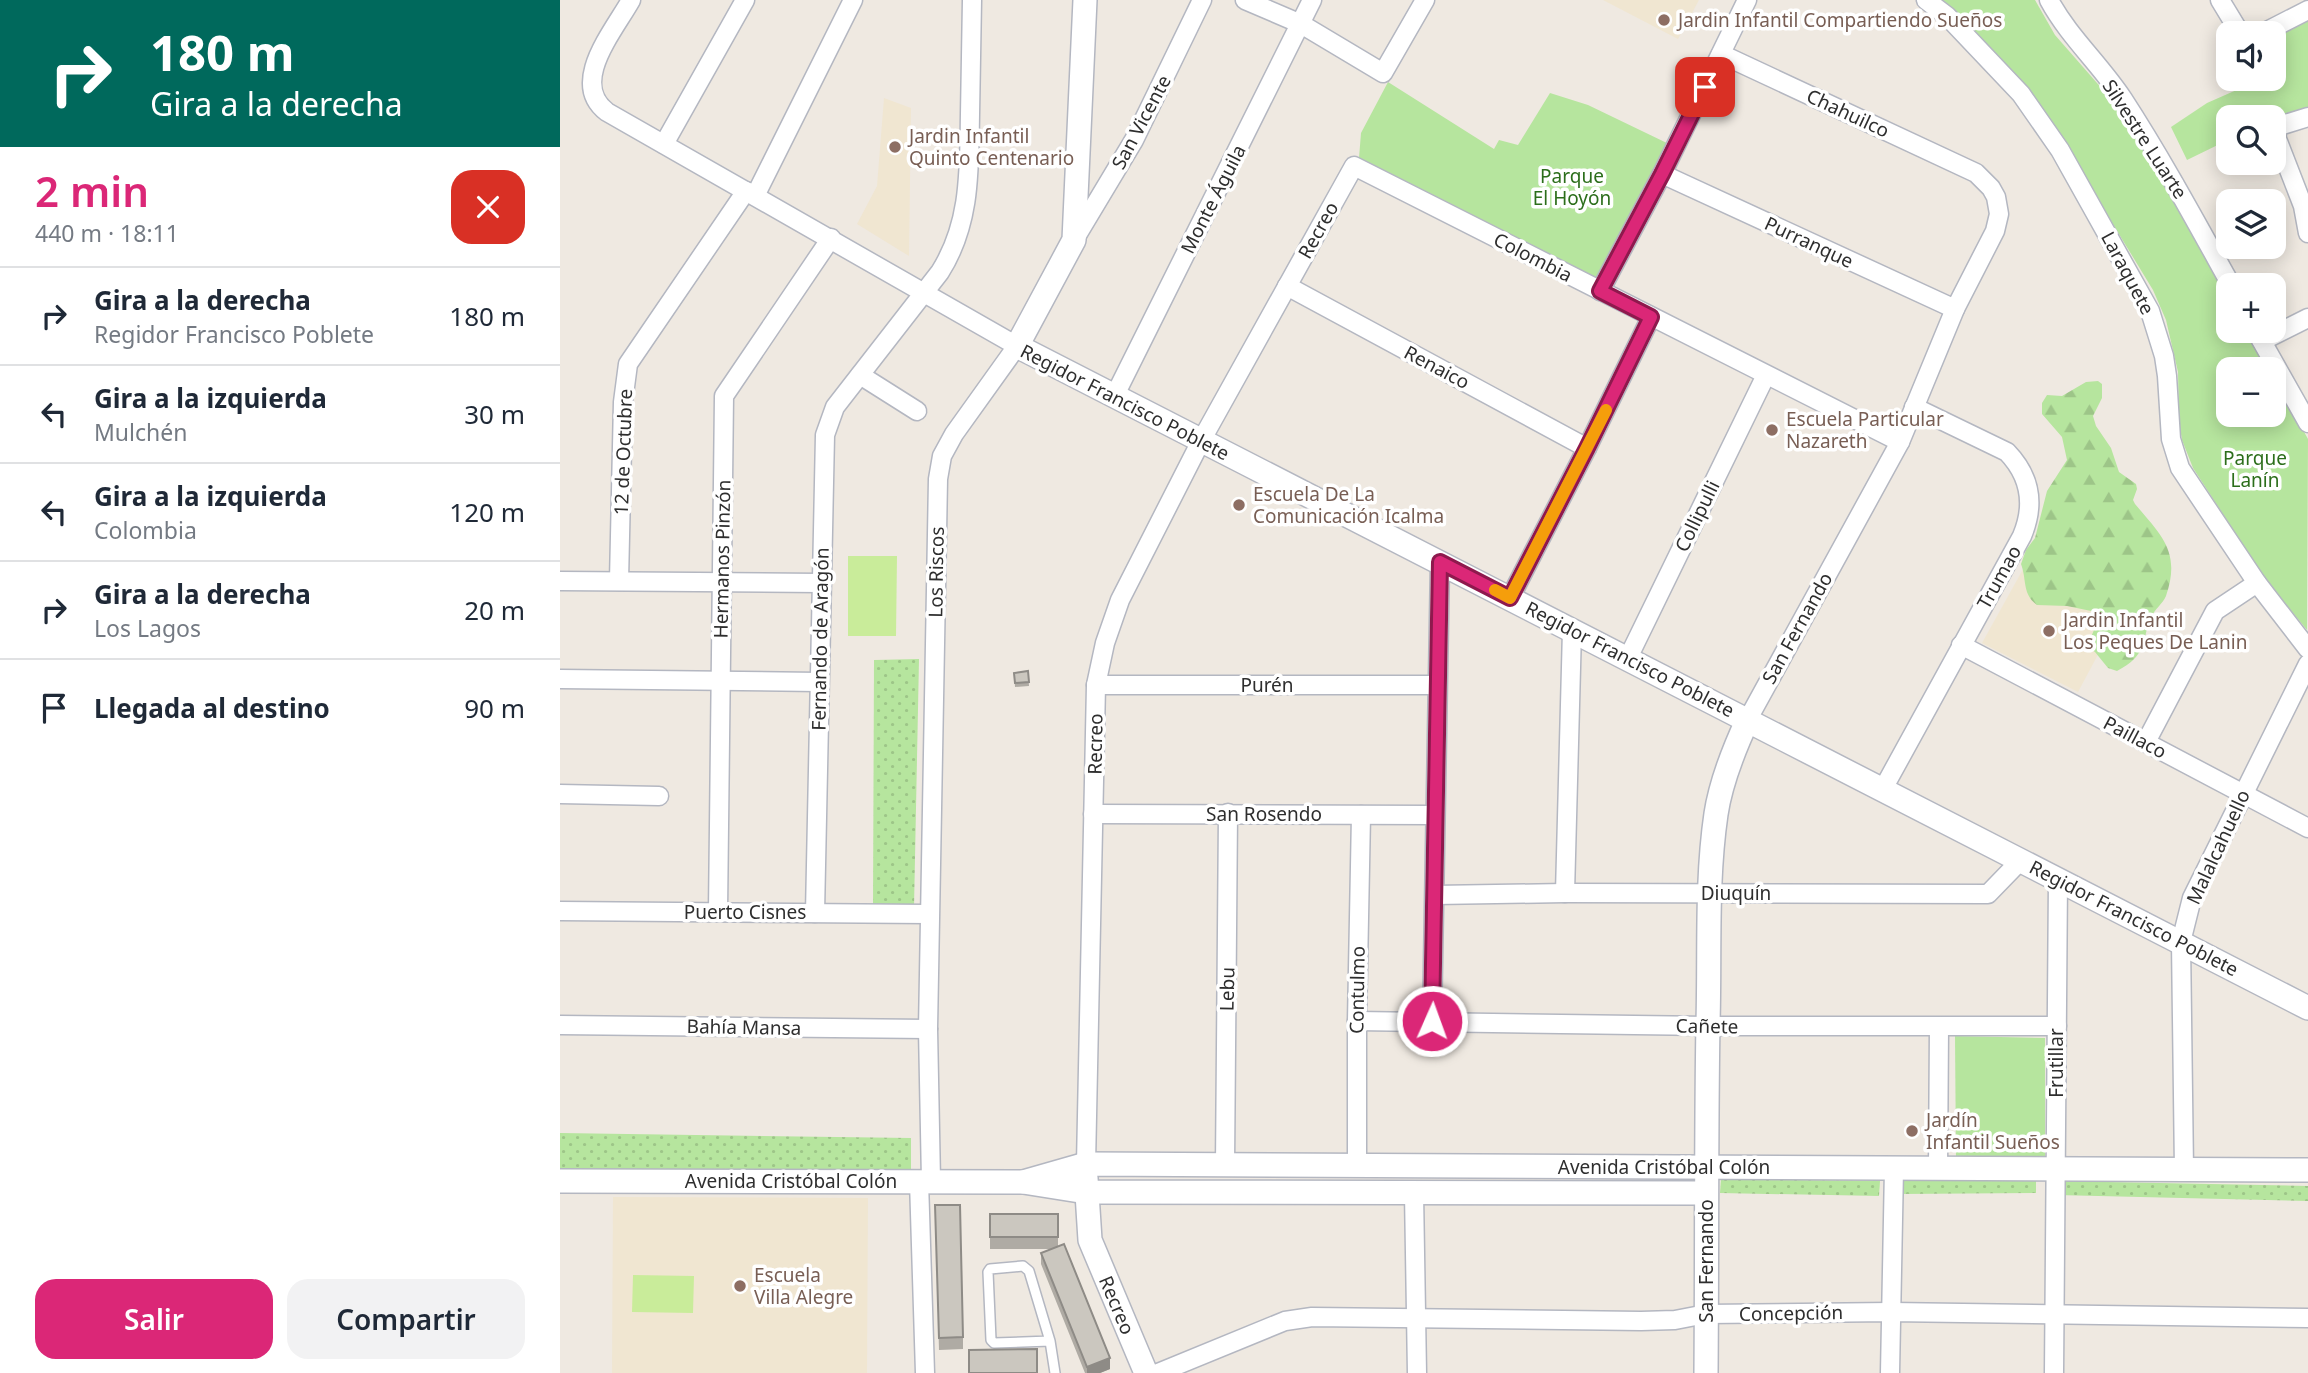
<!DOCTYPE html>
<html lang="es">
<head>
<meta charset="utf-8">
<style>
	body { margin:0; font-family:"Noto Sans",sans-serif; background:#f2f2f3; color:#1f2937; height:100vh; display:flex; flex-direction:column; font-size:26px; white-space:nowrap }
	* { box-sizing:border-box; margin:0 }
	p { font-size:23px; color:#747a83 }
	.icon { flex:none; width:38px; height:38px; fill:none; stroke:currentColor; stroke-width:2; stroke-linecap:round; stroke-linejoin:round }
	.map { position:relative; flex:1; overflow:hidden }
	.sheet { display:flex; flex-direction:column; background:#fff; width:560px }
	.sheet>* { flex:none }
	.banner { background:#00695c; color:#fff; overflow:hidden }
	.buttons { position:absolute; left:1656px; top:21px; display:grid; gap:14px }
	.buttons a { display:grid; place-items:center; width:70px; height:70px; border-radius:14px; background:#fff; box-shadow:0 4px 18px #0003; font-size:35px }
	.pin { position:absolute; display:grid; place-items:center; width:60px; height:60px; color:#fff; margin:-30px; border-radius:14px; box-shadow:0 4px 10px #0006 }
	.me { position:absolute; width:77px; margin:-38px; rotate:2deg; stroke-linejoin:round; filter:drop-shadow(0 0 5px #0008) }
	.turn { display:flex; align-items:center; gap:24px; height:147px; padding:0 35px; font-size:32px }
	.turn .icon { width:91px; height:91px; stroke-width:2.5 }
	.turn b { display:block; font-size:49px; line-height:60px }
	.round { display:grid; place-items:center; flex:none; width:74px; height:74px; border-radius:21px; background:#f2f2f3 }
	.headline { display:flex; align-items:center; justify-content:space-between; height:119px; padding:0 35px }
	h1 { font-size:42px; font-weight:600; line-height:52px; color:#db2777 }
	.primary-button { display:flex; gap:14px; margin-top:auto; padding:14px 35px }
	.primary-button a { flex:1; height:80px; border-radius:21px; background:#db2777; color:#fff; font-size:28px; font-weight:600; line-height:80px; text-align:center }
	.primary-button a+a { background:#f2f2f3; color:#1f2937 }
	ul { padding:0; list-style:none }
	li { display:flex; align-items:center; gap:21px; height:98px; padding:0 35px; border-top:2px solid #e0e1e3 }
	li div { flex:1 }
	li b { display:block; font-size:26px }
	li em { font-style:normal }
	main { display:flex; flex:1; min-height:0 }
	.map>svg:first-child { display:block }
</style>
</head>
<body>
<main>
<section class="sheet">
<div class="banner">
<div class="turn"><svg class="icon" aria-label="right" viewBox="0 0 24 24"><path d="M7 20v-9h11M14 6l5 5-5 5"/></svg><div><b>180 m</b>Gira a la derecha</div></div>
</div>
<div class="headline"><div><h1>2 min</h1><p>440 m · 18:11</p></div><a class="round" style="background:#d93025;color:#fff"><svg class="icon" aria-label="close" viewBox="0 0 24 24"><path d="M6 6l12 12M18 6L6 18"/></svg></a></div>
<ul>
<li><svg class="icon" aria-label="right" viewBox="0 0 24 24"><path d="M7 20v-9h11M14 6l5 5-5 5"/></svg><div><b>Gira a la derecha</b><p>Regidor Francisco Poblete</p></div><em>180 m</em></li>
<li><svg class="icon" aria-label="left" viewBox="0 0 24 24"><path d="M17 20v-9H6M10 6l-5 5 5 5"/></svg><div><b>Gira a la izquierda</b><p>Mulchén</p></div><em>30 m</em></li>
<li><svg class="icon" aria-label="left" viewBox="0 0 24 24"><path d="M17 20v-9H6M10 6l-5 5 5 5"/></svg><div><b>Gira a la izquierda</b><p>Colombia</p></div><em>120 m</em></li>
<li><svg class="icon" aria-label="right" viewBox="0 0 24 24"><path d="M7 20v-9h11M14 6l5 5-5 5"/></svg><div><b>Gira a la derecha</b><p>Los Lagos</p></div><em>20 m</em></li>
<li><svg class="icon" aria-label="arrive" viewBox="0 0 24 24"><path d="M6 21V4h12l-3 4 3 4H6"/></svg><div><b>Llegada al destino</b></div><em>90 m</em></li>
</ul>
<div class="primary-button"><a>Salir</a><a>Compartir</a></div>
</section>
<div class="map">
<svg width="1748" height="1373" viewBox="0 0 1748 1373">
	<defs>
		<pattern id="grass-dots" width="8" height="8" patternUnits="userSpaceOnUse" patternTransform="scale(1.75)"><rect width="8" height="8" fill="#b6e59e"/><path d="M2 2h.1M6 6h.1" fill="none" stroke="#9dc588" stroke-width="1.8" stroke-linecap="round"/></pattern>
		<pattern id="forest-firs" width="22" height="20" patternUnits="userSpaceOnUse" patternTransform="scale(1.75)"><rect width="22" height="20" fill="#b6e59e"/><path d="M5 1l3.5 6h-7zM16 11l3.5 6h-7z" fill="#9dc588"/></pattern>
	</defs>
	<rect width="100%" height="100%" fill="#efe9e1"/>
	<!-- education -->
	<g fill="#f0e6d1">
		<polygon points="1043,0 1139,0 1118,39"/>
		<polygon points="324,98 351,108 349,256 297,224 317,186"/>
		<polygon points="1467,562 1557,619 1518,692 1422,643"/>
		<polygon points="53,1197 308,1198 307,1373 52,1373"/>
	</g>
	<!-- grass -->
	<g fill="url(#grass-dots)">
		<polygon points="359,659 354,908 313,907 314,660"/>
		<polygon points="0,1133 351,1138 351,1175 0,1173"/>
		<polygon points="1161,1179 1320,1181 1319,1196 1160,1193"/>
		<polygon points="1340,1180 1476,1181 1476,1193 1340,1194"/>
		<polygon points="1496,1181 1748,1186 1748,1201 1496,1195"/>
	</g>
	<!-- forest -->
	<path fill="url(#forest-firs)" d="M 1538,381 L 1542,384 L 1542,398 L 1533,416 L 1536,426 L 1551,448 L 1559,472 L 1576,484 L 1577,489 L 1573,500 L 1575,504 C 1602,536 1621,552 1606,596 C 1603,604 1594,609 1591,618 C 1580,645 1587,655 1557,671 L 1548,668 L 1535,652 L 1527,646 L 1538,621 L 1536,612 L 1507,606 L 1477,605 C 1462,594 1467,580 1461,564 L 1466,550 L 1475,538 L 1487,491 L 1507,460 L 1502,437 L 1482,414 L 1482,403 L 1487,395 L 1502,396 L 1526,382 Z"/>
	<!-- park -->
	<g fill="#b6e59e">
		<polygon points="1370,0 1475,0 1495,35 1551,99 1608,189 1668,294 1668,331 1689,331 1710,369 1668,369 1668,415 1713,415 1713,376 1748,439 1747,630 1705,579 1633,468 1622,440 1619,422 1618,372 1606,320 1593,290 1481,106 1466,88"/>
		<polygon points="1748,19 1748,108 1713,119 1668,117 1668,140 1627,160 1611,127 1647,103 1697,81 1696,79 1713,79 1713,37"/>
		<polygon points="828,82 934,149 939,140 958,145 990,93 1028,105 1111,145 1040,280 799,158 801,133"/>
		<polygon points="1395,1036 1485,1038 1485,1159 1396,1159"/>
	</g>
	<!-- pitch -->
	<g fill="#c9ec9a">
		<polygon points="288,556 337,556 336,636 288,636"/>
		<polygon points="73,1275 134,1276 133,1313 72,1312"/>
	</g>
	<g fill="none" stroke-linecap="round" stroke-linejoin="round">
		<!-- service casing -->
		<g stroke="#b4b7c1" stroke-width="12">
			<polyline id="service" points="490,1341 434,1343 431,1340 428,1272 430,1269 463,1266 469,1271 490,1341 495,1373"/>
		</g>
		<!-- minor casing -->
		<g stroke="#b4b7c1" stroke-width="21">
			<g id="minor">
				<path d="M 71,0 C 53,32 9,83 47,112 L 457,346 L 394,434 L 382,456 L 378,479 L 368,1029 L 371,1181"/>
				<polyline points="685,0 741,24 823,73 865,0"/>
				<polyline points="1366,0 1387,16 1461,94 1500,150 1590,311 1604,356 1607,376 1611,439 1620,468 1697,583 1748,649"/>
				<path d="M 1489,0 C 1509,37 1540,64 1563,99 C 1602,159 1636,222 1671,285"/>
				<polyline points="1660,0 1680,33"/>
				<polyline points="1703,33 1748,10"/>
				<polyline points="1161,54 1416,173 1431,188 1436,197 1439,214 1435,231 1395,309 1340,442 1188,719"/>
				<polyline points="1748,117 1716,127 1717,139 1743,206 1748,233"/>
				<polyline points="104,144 185,0"/>
				<polyline points="1102,174 1395,309"/>
				<polyline points="195,196 293,0"/>
				<polyline points="514,240 574,140 642,0"/>
				<polyline points="727,286 1027,448"/>
				<polyline points="1040,291 1102,174 1187,0"/>
				<polyline points="1696,331 1748,423"/>
				<polyline points="1702,341 1748,318"/>
				<polyline points="300,375 357,411"/>
				<polyline points="554,397 752,0"/>
				<polyline points="0,581 261,583"/>
				<polyline points="59,581 63,402 68,364 186,191"/>
				<polyline points="950,598 1027,448 1091,317"/>
				<polyline points="1401,645 1748,828"/>
				<polyline points="1068,658 1206,375"/>
				<polyline points="0,679 259,682"/>
				<polyline points="536,685 877,685"/>
				<polyline points="1586,742 1655,611 1697,583"/>
				<path d="M 1323,789 L 1462,536 C 1475,505 1471,477 1447,452 L 1354,407"/>
				<polyline points="0,794 99,796"/>
				<polyline points="533,814 875,815"/>
				<polyline points="1005,893 1012,630"/>
				<polyline points="875,895 1005,893 1428,894 1461,860"/>
				<polyline points="0,911 369,914"/>
				<polyline points="158,912 164,396 271,238"/>
				<path d="M 255,913 L 265,435 L 275,407 L 380,272 C 411,223 409,170 410,114 C 411,76 411,38 412,0"/>
				<polyline points="797,1021 1148,1026 1497,1026"/>
				<polyline points="872,1021 880,562"/>
				<polyline points="0,1025 368,1029"/>
				<polyline points="526,1164 536,685 545,643 560,600 641,441 794,166 1340,442"/>
				<polyline points="665,1165 668,813"/>
				<polyline points="797,1166 797,1021 801,815"/>
				<polyline points="1378,1169 1379,1027"/>
				<polyline points="1624,1170 1621,942 1632,898 1748,664"/>
				<polyline points="359,1181 365,1373"/>
				<polyline points="854,1193 857,1373"/>
				<polyline points="598,1373 725,1321 752,1317 1081,1321 1115,1320 1146,1314 1331,1312 1748,1318"/>
				<polyline points="1330,1373 1334,1168"/>
				<polyline points="1494,1373 1498,879"/>
			</g>
		</g>
		<!-- tertiary casing -->
		<g stroke="#b4b7c1" stroke-width="26">
			<g id="tertiary">
				<polyline points="525,0 514,240 457,346 1748,1008"/>
				<polyline points="526,1178 530,1240 586,1373"/>
				<polyline points="0,1181 463,1182 526,1192 1146,1193"/>
				<polyline points="463,1182 526,1164 1748,1170"/>
				<path d="M 1146,1373 C 1147,1256 1146,1139 1148,1022 C 1150,953 1146,882 1156,814 C 1161,781 1174,749 1188,719"/>
			</g>
		</g>
		<!-- service -->
		<use href="#service" stroke="#fff" stroke-width="9"/>
		<!-- minor -->
		<use href="#minor" stroke="#fff" stroke-width="18"/>
		<!-- tertiary -->
		<use href="#tertiary" stroke="#fff" stroke-width="23"/>
	</g>
	<!-- wall -->
	<g fill="#afaba4">
		<polygon points="468,671 469,686 455,687 454,673"/>
		<polygon points="375,1205 403,1337 403,1349 379,1350"/>
		<polygon points="430,1214 498,1214 498,1246 550,1369 540,1373 525,1373 481,1264 481,1253 491,1249 430,1249"/>
	</g>
	<!-- shaded-wall -->
	<polygon fill="#8e8b86" points="550,1358 550,1369 540,1373 527,1373 527,1367"/>
	<!-- building -->
	<g fill="#cbc7bf" stroke="#8e8b86" stroke-width="2">
		<polygon points="468,671 469,682 455,683 454,673"/>
		<polygon points="375,1205 400,1205 403,1337 379,1338"/>
		<rect x="430" y="1214" width="68" height="23"/>
		<polygon points="504,1244 550,1358 527,1367 481,1253"/>
		<polygon points="477,1349 477,1373 409,1373 409,1350"/>
	</g>
	<g fill="none" stroke-linecap="round" stroke-linejoin="round">
		<!-- route casing -->
		<g stroke="#8e194d" stroke-width="18">
			<polyline id="route" points="872,1021 880,562 950,598 1027,448 1091,317 1040,291 1102,174 1145,87"/>
		</g>
		<!-- route -->
		<use href="#route" stroke="#db2777" stroke-width="12"/>
		<!-- slow -->
		<polyline stroke="#f59e0b" stroke-width="12" points="935,590 950,598 1046,410"/>
	</g>
	<!-- markers -->
	<g fill="#8d6e63" stroke="#fff" stroke-width="2.5">
		<circle cx="1104" cy="20" r="7"/>
		<circle cx="335" cy="147" r="7"/>
		<circle cx="1212" cy="430" r="7"/>
		<circle cx="679" cy="505" r="7"/>
		<circle cx="1489" cy="631" r="7"/>
		<circle cx="1352" cy="1131" r="7"/>
		<circle cx="180" cy="1286" r="7"/>
	</g>
	<g text-anchor="middle" dominant-baseline="central" stroke-width="7" stroke-linejoin="round" paint-order="stroke">
		<!-- education labels -->
		<g font-size="19" fill="#785e54" stroke="#fff" text-anchor="start">
			<text x="1118" y="20">Jardin Infantil Compartiendo Sueños</text>
			<text x="349" y="136">Jardin Infantil<tspan x="349" dy="22">Quinto Centenario</tspan></text>
			<text x="1226" y="419">Escuela Particular<tspan x="1226" dy="22">Nazareth</tspan></text>
			<text x="693" y="494">Escuela De La<tspan x="693" dy="22">Comunicación Icalma</tspan></text>
			<text x="1503" y="620">Jardin Infantil<tspan x="1503" dy="22">Los Peques De Lanin</tspan></text>
			<text x="1366" y="1120">Jardín<tspan x="1366" dy="22">Infantil Sueños</tspan></text>
			<text x="194" y="1275">Escuela<tspan x="194" dy="22">Villa Alegre</tspan></text>
		</g>
		<!-- street labels -->
		<g font-size="19" fill="#2e2e2e" stroke="#fff">
			<text transform="translate(1288 113) rotate(25)">Chahuilco</text>
			<text transform="translate(581 122) rotate(-62)">San Vicente</text>
			<text transform="translate(1585 139) rotate(57)">Silvestre Luarte</text>
			<text transform="translate(653 199) rotate(-63)">Monte Águila</text>
			<text transform="translate(758 230) rotate(-61)">Recreo</text>
			<text transform="translate(1249 242) rotate(25)">Purranque</text>
			<text transform="translate(973 257) rotate(27)">Colombia</text>
			<text transform="translate(1568 273) rotate(62)">Laraquete</text>
			<text transform="translate(877 367) rotate(28)">Renaico</text>
			<text transform="translate(565 402) rotate(27)">Regidor Francisco Poblete</text>
			<text transform="translate(63 452) rotate(-88)">12 de Octubre</text>
			<text transform="translate(1137 516) rotate(-64)">Collipulli</text>
			<text transform="translate(162 559) rotate(-89)">Hermanos Pinzón</text>
			<text transform="translate(376 572) rotate(-89)">Los Riscos</text>
			<text transform="translate(1439 577) rotate(-61)">Trumao</text>
			<text transform="translate(1237 628) rotate(-61)">San Fernando</text>
			<text transform="translate(260 639) rotate(-89)">Fernando de Aragón</text>
			<text transform="translate(1070 659) rotate(27)">Regidor Francisco Poblete</text>
			<text x="707" y="685">Purén</text>
			<text transform="translate(1575 737) rotate(28)">Paillaco</text>
			<text transform="translate(535 744) rotate(-89)">Recreo</text>
			<text x="704" y="814">San Rosendo</text>
			<text transform="translate(1658 847) rotate(-65)">Malalcahuello</text>
			<text x="1176" y="893">Diuquín</text>
			<text x="185" y="912">Puerto Cisnes</text>
			<text transform="translate(1574 918) rotate(27)">Regidor Francisco Poblete</text>
			<text transform="translate(667 989) rotate(-89)">Lebu</text>
			<text transform="translate(797 990) rotate(-89)">Contulmo</text>
			<text transform="translate(1147 1026) rotate(1)">Cañete</text>
			<text transform="translate(184 1027) rotate(1)">Bahía Mansa</text>
			<text transform="translate(1496 1063) rotate(-90)">Frutillar</text>
			<text x="1104" y="1167">Avenida Cristóbal Colón</text>
			<text x="231" y="1181">Avenida Cristóbal Colón</text>
			<text transform="translate(1146 1261) rotate(-90)">San Fernando</text>
			<text transform="translate(557 1305) rotate(67)">Recreo</text>
			<text transform="translate(1231 1313) rotate(-1)">Concepción</text>
		</g>
		<!-- park labels -->
		<g font-size="19" fill="#2c6e1b" stroke="#fff">
			<text x="1012" y="176">Parque<tspan x="1012" dy="22">El Hoyón</tspan></text>
			<text x="1695" y="458">Parque<tspan x="1695" dy="22">Lanín</tspan></text>
		</g>
	</g>
</svg>
<div class="buttons">
<a><svg class="icon" aria-label="sound" viewBox="0 0 24 24"><path d="M4 9h4l5-4v14l-5-4H4zM17 9q2 3 0 6"/></svg></a>
<a><svg class="icon" aria-label="search" viewBox="0 0 24 24"><circle cx="10" cy="10" r="6"/><path d="M15 15l6 6"/></svg></a>
<a><svg class="icon" aria-label="layers" viewBox="0 0 24 24"><path d="M12 4l9 5-9 5-9-5zM3 14l9 5 9-5"/></svg></a>
<a>+</a>
<a>−</a>
</div>
<div class="pin" style="left:1145px;top:87px;background:#d93025"><svg class="icon" aria-label="arrive" viewBox="0 0 24 24"><path d="M6 21V4h12l-3 4 3 4H6"/></svg></div>
<svg class="me" style="left:872px;top:1021px" viewBox="-20 -20 40 40"><circle r="17" fill="#db2777" stroke="#fff" stroke-width="3"/><path d="M0-11L8 9 0 5-8 9z" fill="#fff"/></svg>
</div>
</main>
</body>
</html>
